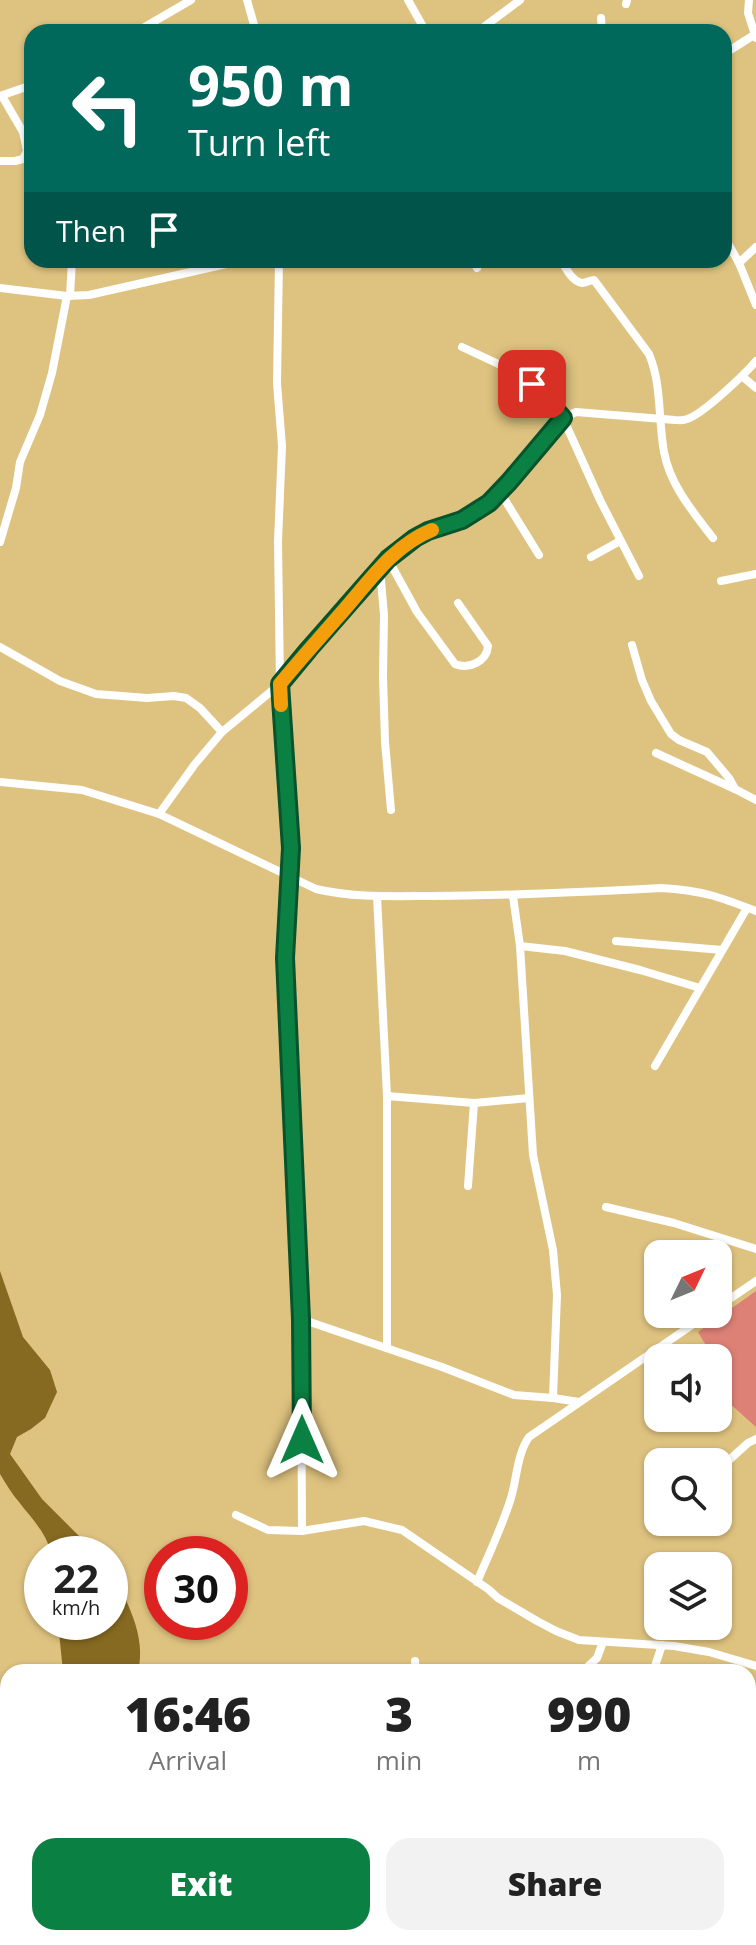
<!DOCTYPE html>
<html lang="en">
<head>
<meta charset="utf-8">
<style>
	body { margin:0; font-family:"Open Sans",sans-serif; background:#f2f2f2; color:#222; height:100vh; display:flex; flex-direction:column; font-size:30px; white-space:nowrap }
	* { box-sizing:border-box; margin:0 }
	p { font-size:26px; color:#767676 }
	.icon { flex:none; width:44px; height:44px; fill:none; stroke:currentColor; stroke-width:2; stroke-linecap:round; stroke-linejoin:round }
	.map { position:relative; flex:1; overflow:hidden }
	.side { position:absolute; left:0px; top:1664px; width:756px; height:282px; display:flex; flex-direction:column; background:#fff; border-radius:24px 24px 0 0; box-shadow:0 2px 6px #0004 }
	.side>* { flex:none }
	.hud { position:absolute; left:24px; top:24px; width:708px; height:244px; border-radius:24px; box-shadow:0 2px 6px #0004; background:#00695c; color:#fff; overflow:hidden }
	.needle { width:52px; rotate:47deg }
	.buttons { position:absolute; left:644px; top:1240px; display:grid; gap:16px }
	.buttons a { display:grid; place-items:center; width:88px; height:88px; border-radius:16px; background:#fff; box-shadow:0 2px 6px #0004; font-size:40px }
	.speed { position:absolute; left:24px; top:1536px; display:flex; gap:16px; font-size:40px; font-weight:700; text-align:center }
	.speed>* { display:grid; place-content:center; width:104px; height:104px; border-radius:50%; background:#fff; box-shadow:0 2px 6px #0004; line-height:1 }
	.speed small { font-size:20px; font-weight:400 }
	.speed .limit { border:12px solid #d22; background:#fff; color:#111 }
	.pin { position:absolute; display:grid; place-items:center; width:68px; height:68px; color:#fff; margin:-34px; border-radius:16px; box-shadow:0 4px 12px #0006 }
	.me { position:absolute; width:88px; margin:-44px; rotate:0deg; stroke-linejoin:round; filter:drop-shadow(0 0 6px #0008) }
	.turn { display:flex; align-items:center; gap:28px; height:168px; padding:0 32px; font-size:36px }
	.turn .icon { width:104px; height:104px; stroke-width:2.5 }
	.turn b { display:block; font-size:56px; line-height:68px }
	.then { display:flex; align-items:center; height:76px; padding:0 32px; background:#0003; gap:16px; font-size:30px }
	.eta { display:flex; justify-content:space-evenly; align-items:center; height:136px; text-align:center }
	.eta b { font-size:48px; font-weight:800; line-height:56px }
	.action { display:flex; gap:16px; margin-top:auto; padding:16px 32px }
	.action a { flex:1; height:92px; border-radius:24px; background:#0b8043; color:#fff; font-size:32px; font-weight:800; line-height:92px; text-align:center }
	.action a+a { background:#f2f2f2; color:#222 }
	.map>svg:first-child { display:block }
</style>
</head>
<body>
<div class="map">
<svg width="756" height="1945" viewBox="0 0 756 1945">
	<rect width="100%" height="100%" fill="#dec27f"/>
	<!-- green -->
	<polygon fill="#dd8176" points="756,1291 756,1427 718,1393 718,1358 698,1358 708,1349 698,1332"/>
	<!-- water -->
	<g fill="#866a21">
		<path d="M 0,1271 L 23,1337 L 50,1370 L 57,1392 L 45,1418 L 31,1429 L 17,1437 L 10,1454 L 42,1499 L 97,1554 L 51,1554 C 47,1533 31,1518 19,1502 C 12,1494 6,1484 0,1474 Z"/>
		<path d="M 110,1568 C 126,1600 147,1635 138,1672 L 63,1672 L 58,1622 L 110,1622 Z"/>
	</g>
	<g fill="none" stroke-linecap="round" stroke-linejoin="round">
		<!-- minor -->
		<g stroke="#fff" stroke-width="8">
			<polyline points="247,0 256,32"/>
			<polyline points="408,0 426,32"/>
			<polyline points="749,0 748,13 756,38"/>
			<polyline points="626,4 627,0"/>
			<polyline points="601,18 602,32"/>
			<polyline points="136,32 191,0"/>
			<polyline points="477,32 520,0"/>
			<polyline points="724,54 754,35"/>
			<polyline points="0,96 32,85"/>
			<polyline points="0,161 15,161 23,159 27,151 23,132 2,96"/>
			<polyline points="724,236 739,263 756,305"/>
			<polyline points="279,260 277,383 282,446 278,541 280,684 291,848 285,958 301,1319 302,1531"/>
			<polyline points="473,260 477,268"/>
			<path d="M 561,260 C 565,267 572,282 582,283 C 586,283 590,280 594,280 L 649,354 C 662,385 658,419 664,452 C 670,485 693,512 713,538"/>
			<polyline points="739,263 756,247"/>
			<polyline points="0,288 67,296 89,295 244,260"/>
			<polyline points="70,296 72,260"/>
			<polyline points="462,347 511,370 532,384 563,418 600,500 639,576"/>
			<polyline points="743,377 756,388"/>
			<polyline points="500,492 539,555"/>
			<polyline points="0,542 16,488 20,462 40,415 52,373 67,296"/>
			<polyline points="591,557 620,541"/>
			<path d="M 388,559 L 417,612 L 455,664 C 469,670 487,661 488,646 L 458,603"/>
			<polyline points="380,569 384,615 383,676 385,742 391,810"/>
			<polyline points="721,581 756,574"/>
			<polyline points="632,645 642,680 651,701 671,734 679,740 707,752 729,778 735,789"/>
			<polyline points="0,647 60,681 96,694 147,698 174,696 186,698 200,708 222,732"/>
			<polyline points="656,753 735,789 756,800"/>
			<path d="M 0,782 L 82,790 L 159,814 L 316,889 C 354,898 394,896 433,896 C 509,896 585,892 661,888 C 701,890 720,897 756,911"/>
			<path d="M 159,814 L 195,764 L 222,732 L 280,684 L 388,559 L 415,538 L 428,531 L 462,520 L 489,503 L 509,482 L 563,418 L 576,412 L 675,420 C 679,420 683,421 687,419 C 702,415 745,374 756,361"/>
			<polyline points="377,896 387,1096 387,1348"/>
			<polyline points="513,896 520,946 533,1155 553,1250 557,1295 553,1398"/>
			<polyline points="616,941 722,950"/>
			<polyline points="520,946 565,951 640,970 700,988"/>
			<polyline points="655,1066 747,908"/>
			<polyline points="387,1096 474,1103 529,1098"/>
			<polyline points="468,1186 474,1103"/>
			<polyline points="606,1207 674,1223 756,1249"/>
			<polyline points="718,1307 756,1281"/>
			<polyline points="301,1319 442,1367 514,1395 553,1398 579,1402"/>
			<polyline points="718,1470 748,1443 756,1439"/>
			<polyline points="236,1515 268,1530 302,1531 364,1521 402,1530 488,1589 498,1598 537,1621 556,1631 579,1640 674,1646 709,1652 756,1666"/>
			<polyline points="655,1531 665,1522"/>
			<path d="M 477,1582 C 489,1554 502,1527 511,1498 C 517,1478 517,1454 529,1437 L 708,1314"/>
			<polyline points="415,1661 416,1672"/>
			<polyline points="582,1672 597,1658 603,1642"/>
			<polyline points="653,1672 662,1645"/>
			<polyline points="748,1860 756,1863"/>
			<polyline points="458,1938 465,1945"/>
			<polyline points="638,1938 664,1945"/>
			<polyline points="569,1945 575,1938"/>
		</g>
	</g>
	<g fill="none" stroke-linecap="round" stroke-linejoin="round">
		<!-- route casing -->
		<g stroke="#07532c" stroke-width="20">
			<polyline id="route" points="302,1440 301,1319 285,958 291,848 280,684 309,649 388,559 415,538 428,531 462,520 489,503 509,482 563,418 532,384"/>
		</g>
		<!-- route -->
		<use href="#route" stroke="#0b8043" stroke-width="14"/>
		<!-- slow -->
		<path stroke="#f59e0b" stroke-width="14" d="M 281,705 L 280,684 C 298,662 318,640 337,618 C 366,586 390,547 432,530"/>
	</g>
</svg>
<div class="buttons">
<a><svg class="needle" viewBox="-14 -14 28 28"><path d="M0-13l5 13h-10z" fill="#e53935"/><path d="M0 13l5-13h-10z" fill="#767676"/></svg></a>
<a><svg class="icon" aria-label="sound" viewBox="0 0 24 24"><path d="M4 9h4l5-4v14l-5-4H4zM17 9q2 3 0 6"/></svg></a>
<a><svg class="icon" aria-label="search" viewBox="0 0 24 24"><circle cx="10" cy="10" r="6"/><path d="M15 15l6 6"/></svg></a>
<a><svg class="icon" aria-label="layers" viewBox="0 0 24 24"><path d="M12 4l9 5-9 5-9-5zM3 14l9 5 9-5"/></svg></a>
</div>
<div class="speed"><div>22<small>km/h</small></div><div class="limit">30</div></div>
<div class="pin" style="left:532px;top:384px;background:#d93025"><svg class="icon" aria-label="arrive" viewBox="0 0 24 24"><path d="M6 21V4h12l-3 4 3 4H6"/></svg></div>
<svg class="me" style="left:302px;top:1440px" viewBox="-20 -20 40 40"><path d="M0-17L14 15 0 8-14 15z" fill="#0b8043" stroke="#fff" stroke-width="4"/></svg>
<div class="hud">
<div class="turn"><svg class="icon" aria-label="left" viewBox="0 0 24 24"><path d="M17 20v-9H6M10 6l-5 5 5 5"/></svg><div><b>950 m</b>Turn left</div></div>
<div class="then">Then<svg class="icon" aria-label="arrive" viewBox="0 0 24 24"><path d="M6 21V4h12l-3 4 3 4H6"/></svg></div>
</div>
<section class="side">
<div class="eta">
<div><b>16:46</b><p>Arrival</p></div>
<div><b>3</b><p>min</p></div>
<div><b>990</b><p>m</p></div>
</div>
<div class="action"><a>Exit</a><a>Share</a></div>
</section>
</div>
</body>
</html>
